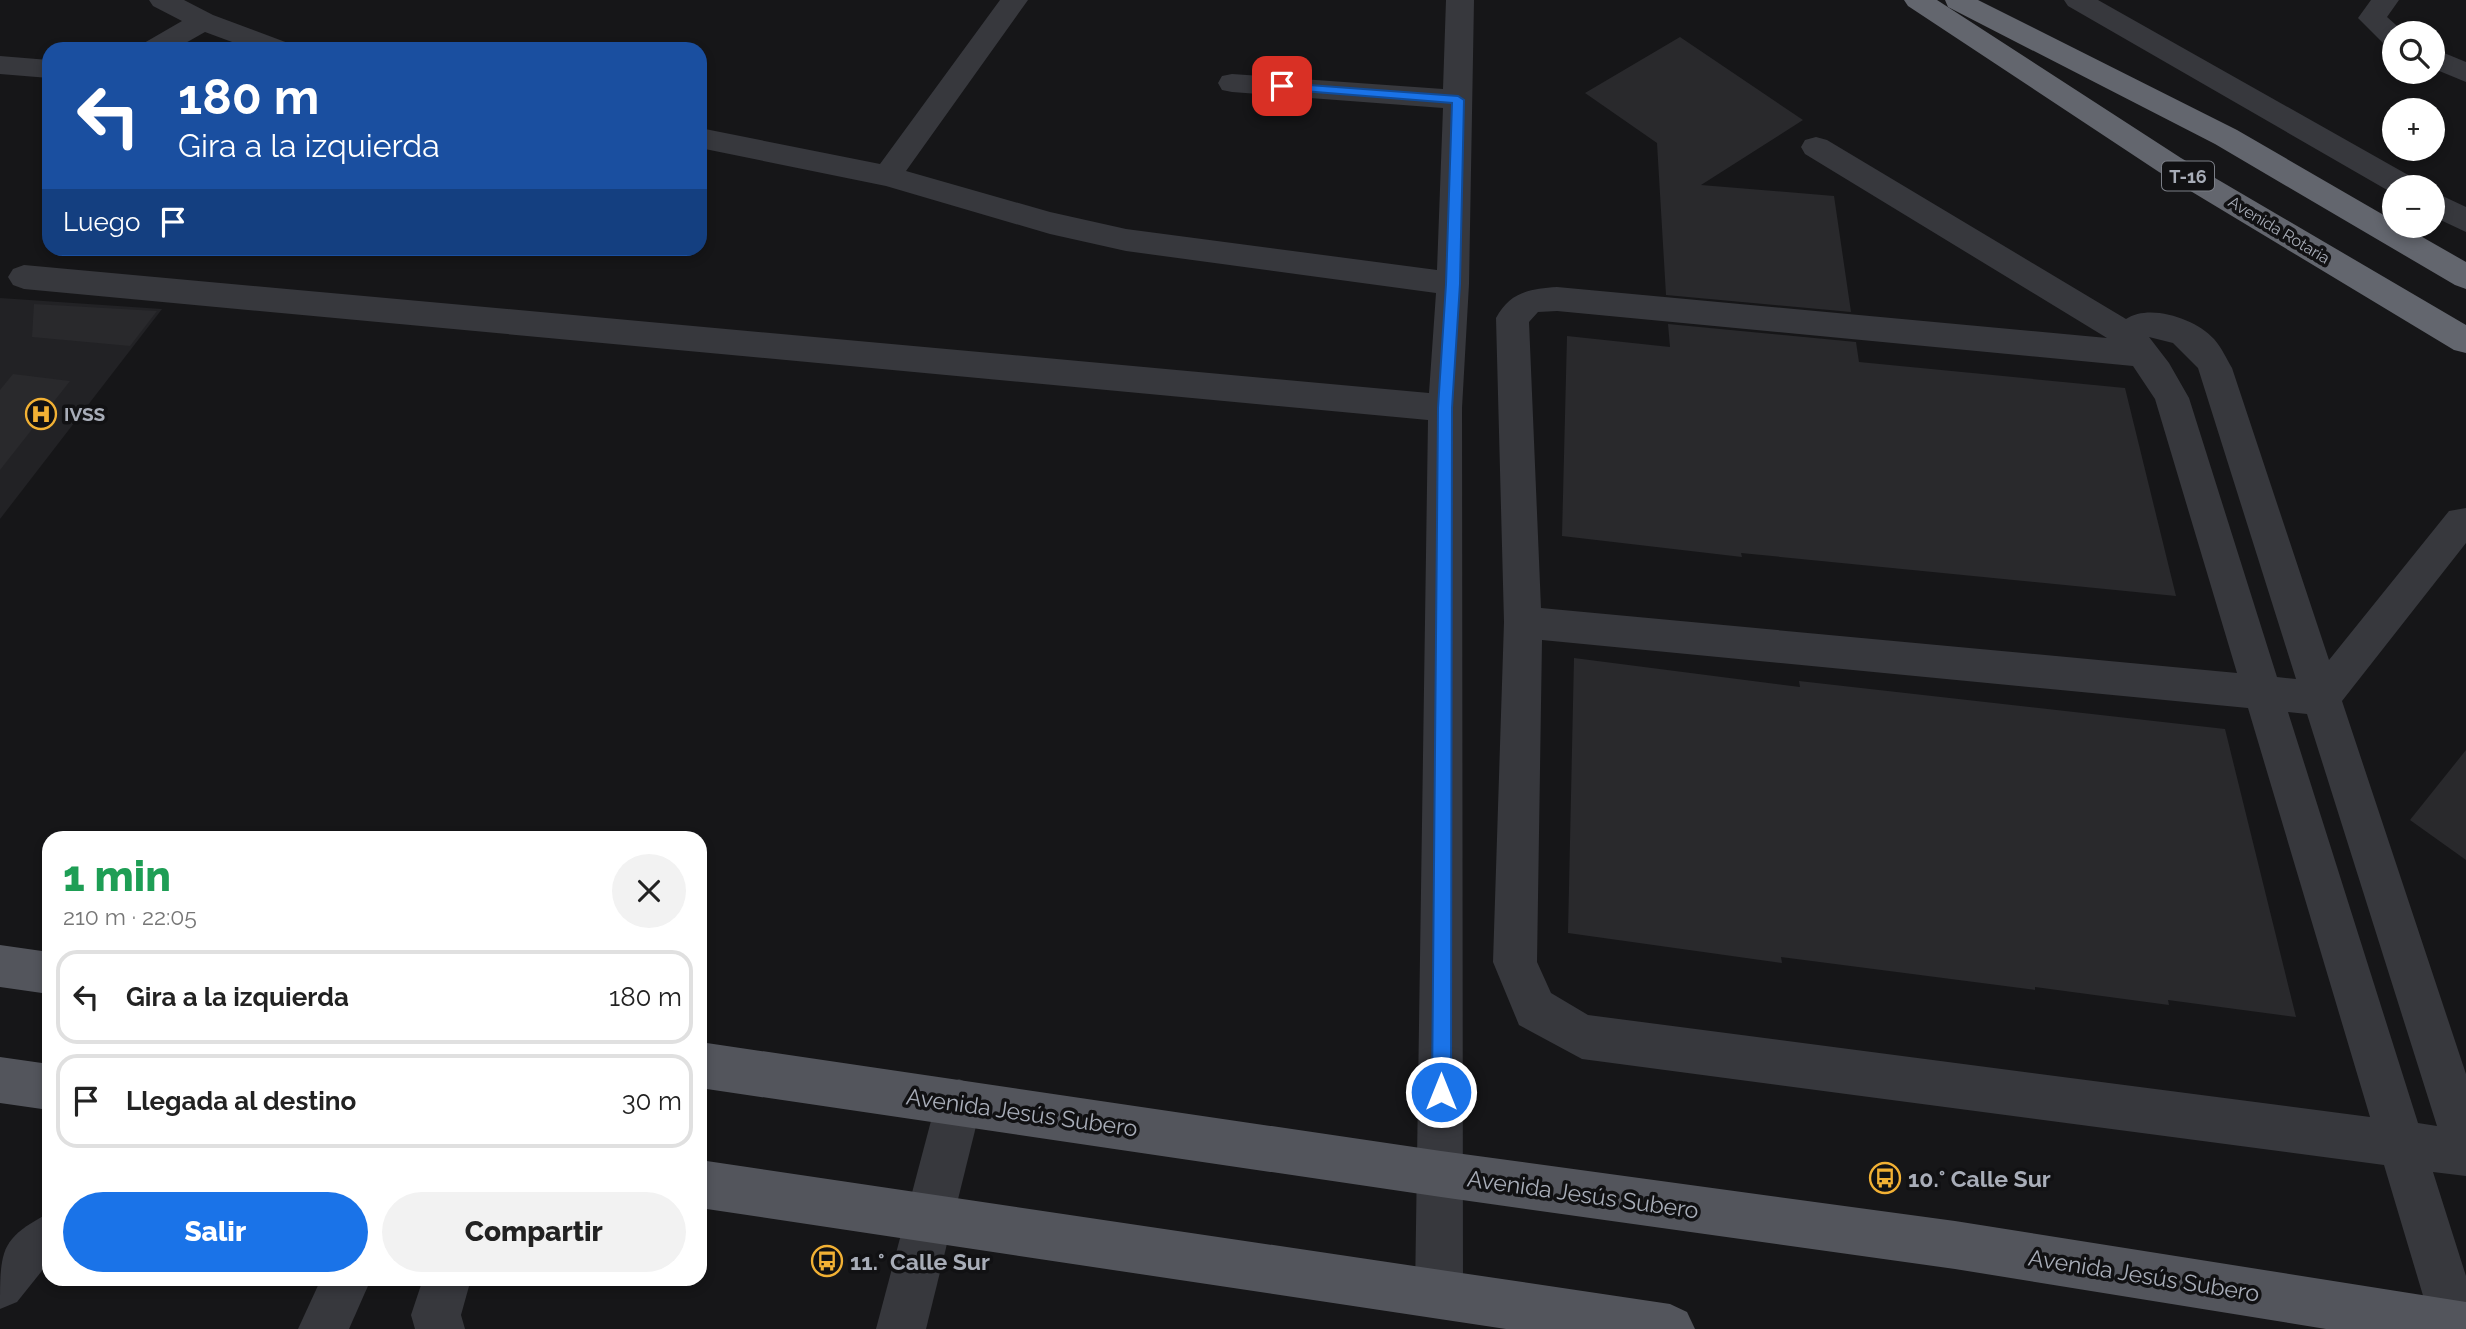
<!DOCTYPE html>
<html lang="es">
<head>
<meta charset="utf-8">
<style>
	body { margin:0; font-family:Raleway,sans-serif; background:#f2f2f2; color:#222; height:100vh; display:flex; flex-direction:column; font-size:26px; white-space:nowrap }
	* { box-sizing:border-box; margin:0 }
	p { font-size:23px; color:#767676 }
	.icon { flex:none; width:38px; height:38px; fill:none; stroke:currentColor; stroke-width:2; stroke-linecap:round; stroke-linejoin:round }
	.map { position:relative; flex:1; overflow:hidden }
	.drawer { position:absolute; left:42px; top:831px; width:665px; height:455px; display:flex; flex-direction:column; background:#fff; border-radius:21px; box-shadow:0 4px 10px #0003 }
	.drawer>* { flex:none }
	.banner { position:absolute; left:42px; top:42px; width:665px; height:214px; border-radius:21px; box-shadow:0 4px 10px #0003; background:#1a4fa0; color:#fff; overflow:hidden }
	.buttons { position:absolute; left:2382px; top:21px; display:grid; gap:14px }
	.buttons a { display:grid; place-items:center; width:63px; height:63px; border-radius:50%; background:#fff; box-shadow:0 4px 10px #0003; font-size:35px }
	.pin { position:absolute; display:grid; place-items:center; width:60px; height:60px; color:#fff; margin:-30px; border-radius:14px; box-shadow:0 4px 10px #0006 }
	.me { position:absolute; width:77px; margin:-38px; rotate:0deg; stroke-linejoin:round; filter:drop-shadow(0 0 5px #0008) }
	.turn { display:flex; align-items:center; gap:24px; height:147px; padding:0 21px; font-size:32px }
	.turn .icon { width:91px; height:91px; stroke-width:2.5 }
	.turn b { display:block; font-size:49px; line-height:60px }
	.then { display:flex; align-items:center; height:66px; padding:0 21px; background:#0003; gap:14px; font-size:26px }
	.round { display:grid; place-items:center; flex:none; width:74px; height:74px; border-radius:37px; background:#f2f2f2 }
	.headline { display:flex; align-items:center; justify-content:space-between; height:119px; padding:0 21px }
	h1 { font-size:42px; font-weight:800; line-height:52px; color:#1e9e55 }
	.action { display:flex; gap:14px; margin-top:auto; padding:14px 21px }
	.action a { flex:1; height:80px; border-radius:42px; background:#1a73e8; color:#fff; font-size:28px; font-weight:800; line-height:80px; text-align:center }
	.action a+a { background:#f2f2f2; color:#222 }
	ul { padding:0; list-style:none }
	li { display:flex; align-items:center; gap:21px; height:94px; margin:0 14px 10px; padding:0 7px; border:4px solid #e0e0e0; border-radius:21px }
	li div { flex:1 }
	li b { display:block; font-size:26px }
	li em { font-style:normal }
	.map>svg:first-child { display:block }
</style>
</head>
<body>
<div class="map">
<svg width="2466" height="1329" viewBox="0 0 2466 1329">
	<rect width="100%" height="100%" fill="#161618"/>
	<!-- built -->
	<polygon fill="#222225" points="0,298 162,309 0,519"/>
	<!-- building -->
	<g fill="#29292c">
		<polygon points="1680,37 1803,120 1701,185 1834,196 1851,312 1666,295 1657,143 1585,93"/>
		<polygon points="34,304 157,311 130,346 32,337"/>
		<polygon points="1668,324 1856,342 1859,362 2125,388 2176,596 1741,553 1742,557 1562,536 1567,336 1670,347"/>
		<polygon points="13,374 70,381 0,470 0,390"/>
		<polygon points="1574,658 1800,687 1799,681 2225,729 2296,1017 2168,1000 2169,1005 2035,987 2035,990 1781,957 1782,963 1568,933"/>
		<polygon points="2466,750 2466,860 2410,820"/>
	</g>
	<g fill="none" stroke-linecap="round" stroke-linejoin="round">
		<!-- minor -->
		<g fill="#37383d" fill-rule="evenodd">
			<polygon points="149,0 184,0 213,15 288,43 292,49 251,49 205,32 175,49 140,49 144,43 182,21 153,6"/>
			<polygon points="1000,0 1028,0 906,171 1050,212 1126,229 1437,270 1443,108 1232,92 1222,90 1218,83 1222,76 1232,74 1443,89 1446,0 1474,0 1469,284 1462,408 1463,1294 1456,1311 1439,1318 1422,1311 1415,1294 1428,420 24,289 13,285 8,277 13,269 24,265 1429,393 1436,293 1126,251 1050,234 886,186 700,148 700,128 880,164"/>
			<polygon points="2064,0 2098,0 2417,180 2421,187 2394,187 2394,194 2068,6"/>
			<polygon points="2371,0 2399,0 2387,17 2405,33 2394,33 2394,47 2384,44 2358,18"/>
			<polygon points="2432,48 2466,62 2466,82 2432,68"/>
			<polygon points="0,56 49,60 49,78 0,74"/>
			<path d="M 1816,137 L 1827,140 L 2126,319 C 2150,303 2196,319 2214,339 C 2222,348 2226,358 2232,368 L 2329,660 L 2449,511 L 2466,508 L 2466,543 L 2342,701 L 2466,1074 L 2466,1176 L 2433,1172 L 2466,1276 L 2466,1329 L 2433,1329 L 2384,1165 L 1582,1059 L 1519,1025 L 1493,962 L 1504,622 L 1496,318 C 1510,292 1529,289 1557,287 L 2107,338 L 1805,154 L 1801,147 L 1805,140 ZM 1557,311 L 2133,366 L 2155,399 L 2237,673 L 1541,608 L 1529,322 L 1538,312 ZM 2149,337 L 2173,343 L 2198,368 L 2296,679 L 2277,677 L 2189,398 L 2169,363 ZM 1542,640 L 2248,708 L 2370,1117 L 1588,1015 L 1551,993 L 1537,962 ZM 2288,712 L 2307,714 L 2437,1126 L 2418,1123 Z"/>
			<polygon points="2432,191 2466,207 2466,232 2432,216"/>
			<polygon points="959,1079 975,1086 982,1102 926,1329 876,1329 936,1102 943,1086"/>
			<path d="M 49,1213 L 49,1262 L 17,1302 L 0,1309 C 0,1249 0,1239 49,1213 Z"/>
			<polygon points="321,1279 371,1279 349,1329 298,1329"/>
			<polygon points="423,1279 471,1279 461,1315 465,1329 415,1329 411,1315"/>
		</g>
		<!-- major -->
		<g fill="#53555c" fill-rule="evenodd">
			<polygon points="0,945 49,952 49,994 0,987"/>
			<polygon points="700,1042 1441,1151 1955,1221 2466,1302 2466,1329 2326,1329 1955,1269 1441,1197 700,1088"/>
			<polygon points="0,1057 49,1064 49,1110 0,1103"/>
			<polygon points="700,1160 1670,1304 1687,1312 1695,1329 1506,1329 700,1208"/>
		</g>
		<!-- highway -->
		<g fill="#63666e" fill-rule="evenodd">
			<polygon points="1904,0 1937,0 2181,158 2466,325 2466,353 2454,350 2159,172 1908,6"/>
			<polygon points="1945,0 1978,0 2237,130 2394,221 2394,226 2403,226 2466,262 2466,289 2455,285 2215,144 1948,7"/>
		</g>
	</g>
	<!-- route -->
	<polygon fill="#1a73e8" stroke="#114b97" stroke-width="2" points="1282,83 1458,96 1464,100 1460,284 1452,408 1451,1092 1448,1099 1441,1101 1434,1099 1432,1092 1438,408 1446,284 1452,103 1278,89 1278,84"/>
	<!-- icons -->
	<defs>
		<g id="hospital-ring" transform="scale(1.575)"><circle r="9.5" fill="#111113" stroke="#f2b134" stroke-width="1.5"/><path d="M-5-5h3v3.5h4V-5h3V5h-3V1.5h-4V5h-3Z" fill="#f2b134"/></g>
		<g id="bus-ring" transform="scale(1.575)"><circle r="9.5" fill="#111113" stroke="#f2b134" stroke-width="1.5"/><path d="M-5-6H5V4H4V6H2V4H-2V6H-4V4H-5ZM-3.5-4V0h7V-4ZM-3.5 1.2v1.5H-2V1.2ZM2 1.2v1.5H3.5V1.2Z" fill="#f2b134"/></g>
	</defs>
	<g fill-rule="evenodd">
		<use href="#hospital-ring" x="41" y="414"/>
		<use href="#bus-ring" x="1885" y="1178"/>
		<use href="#bus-ring" x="827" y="1261"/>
	</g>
	<g text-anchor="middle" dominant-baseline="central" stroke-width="7" stroke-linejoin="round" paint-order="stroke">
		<!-- far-street labels -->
		<g font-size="16" fill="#a8adb8" stroke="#111113">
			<text transform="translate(2279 230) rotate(31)">Avenida Rotaria</text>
		</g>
		<!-- shield labels -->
		<rect fill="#111113" stroke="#7b7e86" stroke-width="2" x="2162" y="161.5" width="52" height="29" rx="5"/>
		<g font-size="18" font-weight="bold" fill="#a8adb8">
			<text x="2188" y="176">T-16</text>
		</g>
		<!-- poi labels -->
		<g font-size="19" font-weight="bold" fill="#a8adb8" stroke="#111113" text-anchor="start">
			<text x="64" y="414">IVSS</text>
		</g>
		<!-- near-street labels -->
		<g font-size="23" fill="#a8adb8" stroke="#111113">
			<text transform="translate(1022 1112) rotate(8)">Avenida Jesús Subero</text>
			<text transform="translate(1583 1194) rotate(8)">Avenida Jesús Subero</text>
			<text transform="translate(2144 1275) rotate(9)">Avenida Jesús Subero</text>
		</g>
		<!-- near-poi labels -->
		<g font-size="23" font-weight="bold" fill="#a8adb8" stroke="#111113" text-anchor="start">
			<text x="1908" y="1178">10.° Calle Sur</text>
			<text x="850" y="1261">11.° Calle Sur</text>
		</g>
	</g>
</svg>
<div class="buttons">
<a><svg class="icon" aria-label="search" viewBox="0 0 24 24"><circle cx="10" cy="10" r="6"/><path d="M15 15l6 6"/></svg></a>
<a>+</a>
<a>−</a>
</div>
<div class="pin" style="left:1282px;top:86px;background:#d93025"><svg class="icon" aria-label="arrive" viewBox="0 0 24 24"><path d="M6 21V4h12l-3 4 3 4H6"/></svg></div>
<svg class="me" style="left:1441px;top:1092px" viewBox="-20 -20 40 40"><circle r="17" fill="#1a73e8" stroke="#fff" stroke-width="3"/><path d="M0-11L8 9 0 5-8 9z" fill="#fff"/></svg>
<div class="banner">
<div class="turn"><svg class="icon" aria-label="left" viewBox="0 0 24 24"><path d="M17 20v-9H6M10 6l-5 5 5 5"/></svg><div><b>180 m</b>Gira a la izquierda</div></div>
<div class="then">Luego<svg class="icon" aria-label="arrive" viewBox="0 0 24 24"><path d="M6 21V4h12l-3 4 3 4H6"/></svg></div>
</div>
<section class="drawer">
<div class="headline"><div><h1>1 min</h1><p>210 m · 22:05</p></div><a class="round"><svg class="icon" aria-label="close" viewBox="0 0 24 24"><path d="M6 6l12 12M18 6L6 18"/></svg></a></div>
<ul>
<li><svg class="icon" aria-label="left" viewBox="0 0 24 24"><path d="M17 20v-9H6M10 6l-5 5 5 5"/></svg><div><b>Gira a la izquierda</b></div><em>180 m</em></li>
<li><svg class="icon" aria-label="arrive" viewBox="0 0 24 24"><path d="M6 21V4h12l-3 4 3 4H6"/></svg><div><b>Llegada al destino</b></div><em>30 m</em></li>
</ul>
<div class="action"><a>Salir</a><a>Compartir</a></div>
</section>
</div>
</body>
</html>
